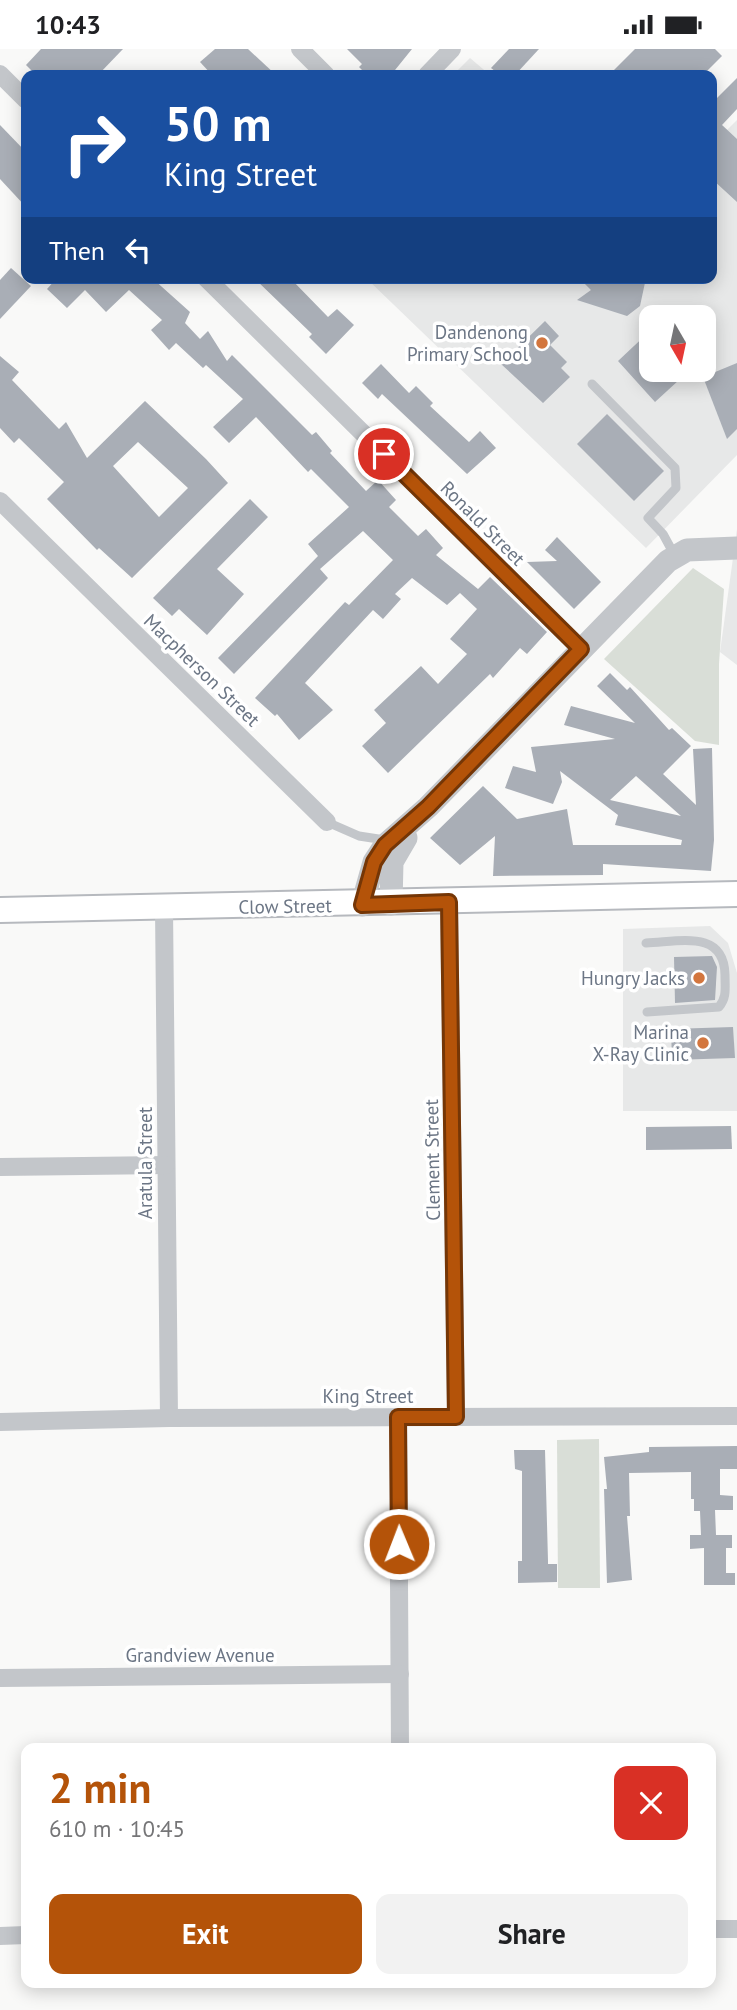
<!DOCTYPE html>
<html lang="en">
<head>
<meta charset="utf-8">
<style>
	body { margin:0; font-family:"PT Sans",sans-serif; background:#f2f2f2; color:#202124; height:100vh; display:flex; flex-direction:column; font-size:26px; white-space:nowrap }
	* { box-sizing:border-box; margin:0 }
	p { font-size:23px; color:#757577 }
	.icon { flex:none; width:38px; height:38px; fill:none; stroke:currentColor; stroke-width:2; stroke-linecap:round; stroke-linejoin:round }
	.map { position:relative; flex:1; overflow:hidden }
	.side { position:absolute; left:21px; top:1694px; width:695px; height:245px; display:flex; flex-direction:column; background:#fff; border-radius:14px; box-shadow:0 4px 18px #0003 }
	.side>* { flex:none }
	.hud { position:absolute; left:21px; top:21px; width:696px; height:214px; border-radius:14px; box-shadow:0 4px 18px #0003; background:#1a4fa0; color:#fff; overflow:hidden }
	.needle { width:46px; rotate:171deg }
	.fabs { position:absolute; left:639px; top:256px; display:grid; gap:14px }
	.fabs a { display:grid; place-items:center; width:77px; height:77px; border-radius:14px; background:#fff; box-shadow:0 4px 18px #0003; font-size:35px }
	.pin { position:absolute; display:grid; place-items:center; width:60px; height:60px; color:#fff; margin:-30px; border:4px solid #fff; border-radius:50%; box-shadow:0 2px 7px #0007 }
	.me { position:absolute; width:77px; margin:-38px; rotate:359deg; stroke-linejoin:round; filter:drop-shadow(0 0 5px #0008) }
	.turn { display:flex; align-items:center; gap:24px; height:147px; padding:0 28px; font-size:32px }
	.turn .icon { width:91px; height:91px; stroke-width:2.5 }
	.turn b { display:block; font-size:49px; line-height:60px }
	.then { display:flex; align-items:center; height:66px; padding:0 28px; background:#0003; gap:14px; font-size:26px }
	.round { display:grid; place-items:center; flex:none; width:74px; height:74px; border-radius:14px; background:#f2f2f2 }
	.overview { display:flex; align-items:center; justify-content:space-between; height:119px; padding:0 28px }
	h1 { font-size:42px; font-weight:800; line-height:52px; color:#b45309 }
	.primary-button { display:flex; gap:14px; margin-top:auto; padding:14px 28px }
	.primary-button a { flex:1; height:80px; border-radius:14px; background:#b45309; color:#fff; font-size:28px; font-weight:800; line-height:80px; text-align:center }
	.primary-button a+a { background:#f2f2f2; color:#202124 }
	.status { display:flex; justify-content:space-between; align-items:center; height:49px; padding:0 35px; background:#fff; direction:ltr }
	.status svg { height:19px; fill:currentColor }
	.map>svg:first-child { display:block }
</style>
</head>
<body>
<div class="status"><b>10:43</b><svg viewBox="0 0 49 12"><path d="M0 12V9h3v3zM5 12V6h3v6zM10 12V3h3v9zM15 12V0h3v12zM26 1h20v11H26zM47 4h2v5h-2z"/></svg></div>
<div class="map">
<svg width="737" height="1961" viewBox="0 0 737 1961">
	<rect width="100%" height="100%" fill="#f9f9f8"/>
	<!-- built -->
	<g fill="#e7e8e8" fill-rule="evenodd">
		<polygon points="470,9 490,26 453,26"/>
		<path d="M 737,71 L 737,406 L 646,499 L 366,229 L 712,229 L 712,96 ZM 651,268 L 704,268 L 704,320 L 651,320 Z"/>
		<polygon points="737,480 737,616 720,603"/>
		<polygon points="710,877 728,894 737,924 737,1062 623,1062 623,880"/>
	</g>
	<!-- green -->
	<g fill="#d9ded7">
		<polygon points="693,519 724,540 719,615 719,696 695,692 604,610"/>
		<polygon points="599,1390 600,1539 558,1539 557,1391"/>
	</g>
	<!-- building -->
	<g fill="#a9aeb6" fill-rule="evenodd">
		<polygon points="41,0 123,0 98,26 36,26 26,16"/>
		<polygon points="215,0 248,0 276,26 212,26 200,13"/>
		<polygon points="347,0 412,0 391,26 367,26 359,18 362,15"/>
		<polygon points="509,0 539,0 515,26 500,26 491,19"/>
		<polygon points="635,0 715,0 722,7 703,26 609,26"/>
		<polygon points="737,29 737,60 722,76 737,90 737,153 712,130 712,54"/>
		<polygon points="0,76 26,103 26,158 0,130"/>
		<polygon points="11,219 31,237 0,270 0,231"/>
		<polygon points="57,229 152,229 190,263 185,274 200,290 208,282 227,312 232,306 312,386 316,383 332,402 330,404 366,442 378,431 396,451 389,458 418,487 426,480 443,499 436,506 478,540 490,528 547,583 527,605 520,599 493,629 490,625 388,724 362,697 386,674 374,661 421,617 438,635 467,605 450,590 477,560 460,544 447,556 412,529 395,545 401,550 383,570 373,561 305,634 333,661 299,691 277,665 275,667 255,649 345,553 349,556 393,511 363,482 320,520 328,529 234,625 218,609 318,507 308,495 349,458 311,420 308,423 256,368 229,394 213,378 243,350 206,316 203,319 176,294 169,301 151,281 162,271 129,241 106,263 85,241 67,259 47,240"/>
		<polygon points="254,229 290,229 328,268 337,260 354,276 326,305 309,288 312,285"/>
		<polygon points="579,229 646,229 640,257 627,267 577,251 591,241"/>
		<polygon points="545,272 559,287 550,296 567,313 561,319 570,328 543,354 501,315"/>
		<polygon points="651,281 651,320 691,320 655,353 618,312"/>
		<path d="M 0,307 L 19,323 L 12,331 L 59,380 L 66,373 L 87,409 L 145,352 L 206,410 L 228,434 L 132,529 L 99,499 L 97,501 L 47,450 L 64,433 L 19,389 L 14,394 L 0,379 ZM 138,393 L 188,439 L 159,468 L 113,417 Z"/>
		<polygon points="737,314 737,380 727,390 703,328"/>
		<polygon points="381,315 409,344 416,337 433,354 430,357 469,393 480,382 496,399 467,425 382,345 378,350 362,334"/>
		<polygon points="607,365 664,422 634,452 577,395"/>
		<polygon points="250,450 268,468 217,520 244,545 207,586 179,560 172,567 153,549"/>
		<polygon points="557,488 601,533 574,560 527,513 557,512 545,501"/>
		<path d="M 610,624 L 627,641 L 630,638 L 669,681 L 672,679 L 691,697 L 663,725 L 696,756 L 693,700 L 712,699 L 714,791 L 711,822 L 603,815 L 603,826 L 493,827 L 495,787 L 460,816 L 430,789 L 483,737 L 517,770 L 567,760 L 573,796 L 681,796 L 682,791 L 615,776 L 618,766 L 560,722 L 562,733 L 553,755 L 505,739 L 513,717 L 536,723 L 531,698 L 615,690 L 564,676 L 571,657 L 635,674 L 597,637 ZM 636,727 L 681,767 L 610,751 Z"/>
		<polygon points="712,907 717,918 715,951 675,954 674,908"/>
		<polygon points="733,978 735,1009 672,1011 671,980"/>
		<polygon points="731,1077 732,1100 646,1101 646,1078"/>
		<polygon points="737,1397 737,1420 720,1420 720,1446 733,1447 733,1461 715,1461 716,1486 732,1486 732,1499 726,1499 726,1524 735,1524 735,1536 704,1536 704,1499 690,1500 690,1486 701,1486 700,1462 694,1462 694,1450 691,1450 691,1423 629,1424 630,1467 627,1467 632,1531 607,1534 604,1440 607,1440 604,1408 649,1403 649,1398"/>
		<polygon points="514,1401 545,1401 548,1512 548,1515 557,1515 557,1533 518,1534 518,1512 522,1512 522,1422 515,1420"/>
	</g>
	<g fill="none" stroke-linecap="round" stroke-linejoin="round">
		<!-- secondary casing -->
		<g stroke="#b6b9be" stroke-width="28">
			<polyline id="secondary" points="0,861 737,845"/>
		</g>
		<!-- service -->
		<g stroke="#c3c6ca" stroke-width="9">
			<polyline points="592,335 675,419 676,439 648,469 663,485 675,507"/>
			<polyline points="327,773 359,787 385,791"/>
			<path d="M 646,894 C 679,893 724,880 725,926 C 725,940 727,948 719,958 L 647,963"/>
		</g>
		<!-- minor -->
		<g stroke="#c3c6ca" stroke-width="18">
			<polyline points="300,0 326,26"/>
			<polyline points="0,25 26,51"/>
			<polyline points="427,26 452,0"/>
			<polyline points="206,229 581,600"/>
			<polyline points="0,452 327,773"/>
			<polyline points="449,854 456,1368"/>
			<polyline points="164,858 169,1369"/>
			<polyline points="0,1118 166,1116"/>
			<polyline points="398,1368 400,1699"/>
			<polyline points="0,1373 169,1369 737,1367"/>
			<polyline points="0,1629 400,1625"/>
			<polyline points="710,1880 737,1880"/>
			<polyline points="0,1887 26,1886"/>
		</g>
		<!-- tertiary -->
		<g stroke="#c3c6ca" stroke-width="23">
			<polyline points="391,855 392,813 406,789"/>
			<polyline points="362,856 374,813 385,796 428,758 668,512 687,501 737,499"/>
		</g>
		<!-- secondary -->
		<use href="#secondary" stroke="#fff" stroke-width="24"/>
	</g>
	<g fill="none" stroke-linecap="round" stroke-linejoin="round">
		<!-- route casing -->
		<g stroke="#753606" stroke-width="18">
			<polyline id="route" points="384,405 581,600 428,758 385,796 374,813 362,856 449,853 456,1368 398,1368 399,1495"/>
		</g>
		<!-- route -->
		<use href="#route" stroke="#b45309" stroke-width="12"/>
	</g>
	<!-- markers -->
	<g fill="#d3763e" stroke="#fff" stroke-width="2.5">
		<circle cx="542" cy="294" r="7"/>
		<circle cx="699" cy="929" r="7"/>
		<circle cx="703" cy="994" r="7"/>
	</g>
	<g text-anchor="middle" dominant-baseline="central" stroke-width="7" stroke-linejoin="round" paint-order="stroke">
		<!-- poi labels -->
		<g font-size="19" fill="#6c7685" stroke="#fff" text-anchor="end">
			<text x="528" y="283">Dandenong<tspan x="528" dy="22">Primary School</tspan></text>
			<text x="685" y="929">Hungry Jacks</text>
			<text x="689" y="983">Marina<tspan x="689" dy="22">X-Ray Clinic</tspan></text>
		</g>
		<!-- street labels -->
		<g font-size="19" fill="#6c7685" stroke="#fff">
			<text transform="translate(483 474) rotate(45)">Ronald Street</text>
			<text transform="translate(202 621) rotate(44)">Macpherson Street</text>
			<text transform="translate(285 857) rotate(-1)">Clow Street</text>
			<text transform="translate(432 1111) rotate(-91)">Clement Street</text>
			<text transform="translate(145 1114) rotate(-90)">Aratula Street</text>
			<text x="368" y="1347">King Street</text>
			<text x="200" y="1606">Grandview Avenue</text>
		</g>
	</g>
</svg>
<div class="fabs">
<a><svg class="needle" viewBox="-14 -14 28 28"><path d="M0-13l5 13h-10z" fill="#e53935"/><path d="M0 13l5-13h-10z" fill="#757577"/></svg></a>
</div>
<div class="pin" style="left:384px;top:405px;background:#d93025"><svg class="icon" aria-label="arrive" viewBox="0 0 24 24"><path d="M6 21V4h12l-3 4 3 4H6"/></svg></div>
<svg class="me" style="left:399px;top:1495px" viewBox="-20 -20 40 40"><circle r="17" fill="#b45309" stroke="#fff" stroke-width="3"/><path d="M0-11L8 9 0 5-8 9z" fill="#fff"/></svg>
<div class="hud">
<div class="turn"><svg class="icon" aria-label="right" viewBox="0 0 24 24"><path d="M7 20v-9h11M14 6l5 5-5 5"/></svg><div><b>50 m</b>King Street</div></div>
<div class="then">Then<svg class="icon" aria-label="left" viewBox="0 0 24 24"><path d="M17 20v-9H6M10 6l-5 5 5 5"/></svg></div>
</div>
<section class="side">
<div class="overview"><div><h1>2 min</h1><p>610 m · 10:45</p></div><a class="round" style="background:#d93025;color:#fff"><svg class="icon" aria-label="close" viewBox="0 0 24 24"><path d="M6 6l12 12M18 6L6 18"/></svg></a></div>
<div class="primary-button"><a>Exit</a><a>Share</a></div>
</section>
</div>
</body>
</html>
